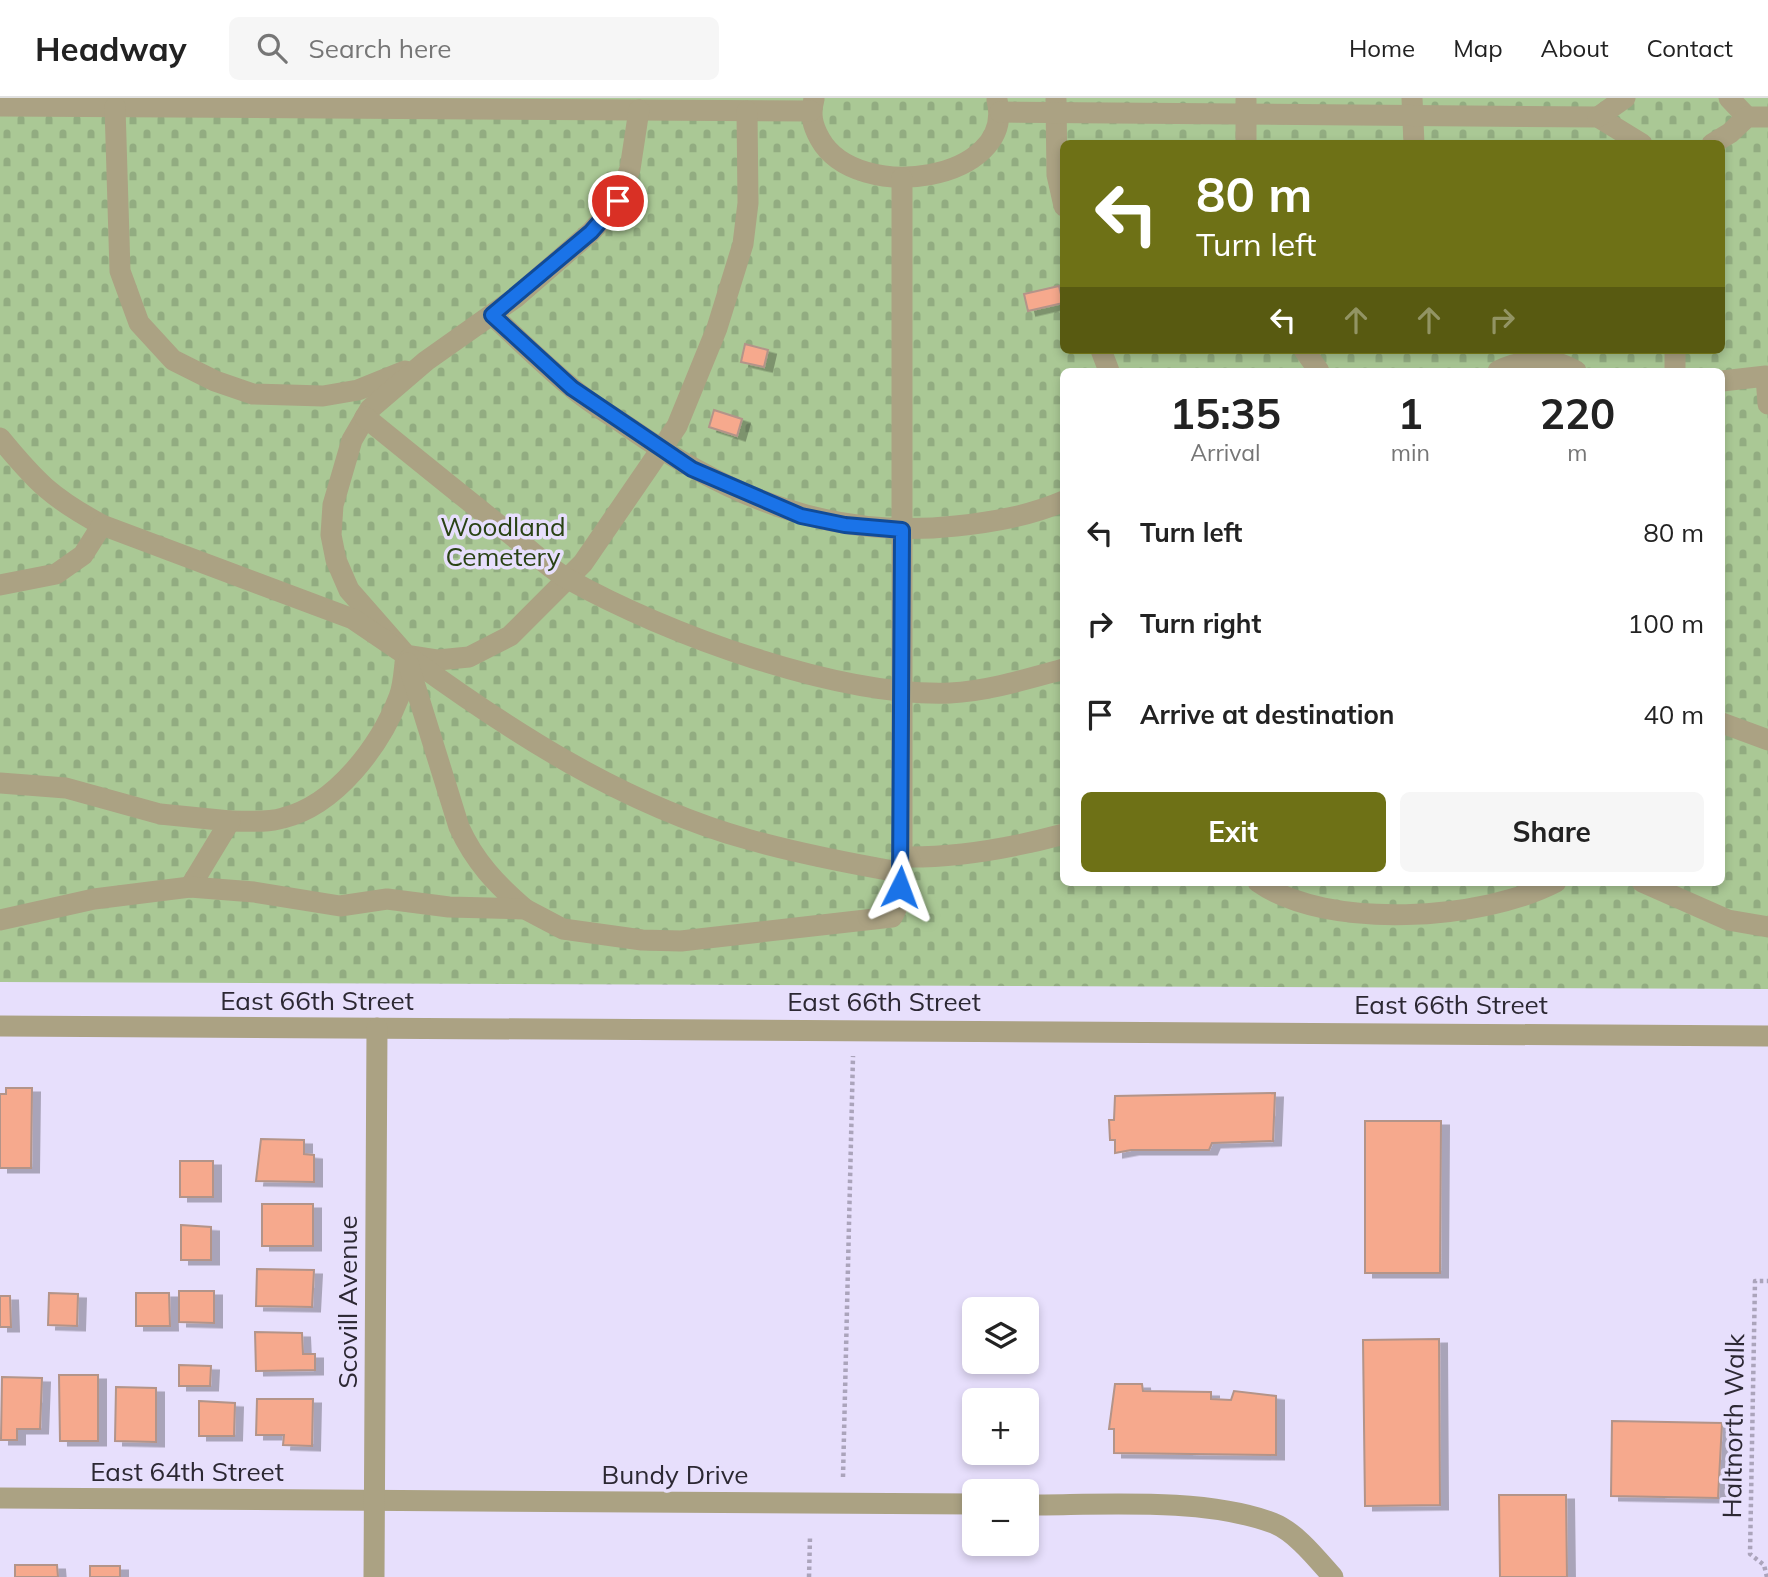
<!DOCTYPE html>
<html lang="en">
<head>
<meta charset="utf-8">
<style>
	body { margin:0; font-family:Mulish,sans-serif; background:#f6f6f6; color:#222; height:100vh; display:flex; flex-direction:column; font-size:26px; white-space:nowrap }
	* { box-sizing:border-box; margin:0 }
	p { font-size:23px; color:#767676 }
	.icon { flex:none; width:38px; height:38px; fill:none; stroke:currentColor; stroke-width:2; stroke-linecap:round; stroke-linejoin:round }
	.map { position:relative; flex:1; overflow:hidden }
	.details { position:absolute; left:1060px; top:270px; width:665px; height:518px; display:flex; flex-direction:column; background:#fff; border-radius:10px; box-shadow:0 4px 10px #0003 }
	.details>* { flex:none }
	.hud { position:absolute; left:1060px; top:42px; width:665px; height:214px; border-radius:10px; box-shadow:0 4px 10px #0003; background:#6e7116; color:#fff; overflow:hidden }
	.controls { position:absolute; left:962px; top:1199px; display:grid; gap:14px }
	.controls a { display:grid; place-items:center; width:77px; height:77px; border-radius:10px; background:#fff; box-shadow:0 4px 10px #0003; font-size:35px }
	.pin { position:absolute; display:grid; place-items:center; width:60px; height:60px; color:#fff; margin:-30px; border:4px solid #fff; border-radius:50%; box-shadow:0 2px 7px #0007 }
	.me { position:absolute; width:77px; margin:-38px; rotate:3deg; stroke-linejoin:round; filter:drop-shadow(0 0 5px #0008) }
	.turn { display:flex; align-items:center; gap:24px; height:147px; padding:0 21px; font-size:32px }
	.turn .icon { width:91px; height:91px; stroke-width:2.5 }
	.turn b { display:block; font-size:49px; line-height:60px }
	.lanes { display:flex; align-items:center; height:66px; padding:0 21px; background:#0003; justify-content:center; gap:35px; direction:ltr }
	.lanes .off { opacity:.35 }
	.eta { display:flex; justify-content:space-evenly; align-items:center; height:119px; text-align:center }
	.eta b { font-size:42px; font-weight:700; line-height:49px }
	.cta { display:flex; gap:14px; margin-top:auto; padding:14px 21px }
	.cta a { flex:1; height:80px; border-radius:10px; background:#6e7116; color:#fff; font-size:28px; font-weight:700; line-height:80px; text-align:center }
	.cta a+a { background:#f6f6f6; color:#222 }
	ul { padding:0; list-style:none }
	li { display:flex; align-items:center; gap:21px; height:91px; padding:0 21px }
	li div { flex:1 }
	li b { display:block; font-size:26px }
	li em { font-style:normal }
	header { display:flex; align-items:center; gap:42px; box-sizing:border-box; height:98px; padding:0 35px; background:#fff; border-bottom:2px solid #e0e0e0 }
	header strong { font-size:33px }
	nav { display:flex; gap:38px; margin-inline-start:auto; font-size:24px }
	.search { width:490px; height:63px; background:#f6f6f6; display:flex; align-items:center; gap:18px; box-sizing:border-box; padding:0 24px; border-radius:10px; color:#767676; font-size:26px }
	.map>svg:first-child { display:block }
</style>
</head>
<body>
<header>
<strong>Headway</strong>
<div class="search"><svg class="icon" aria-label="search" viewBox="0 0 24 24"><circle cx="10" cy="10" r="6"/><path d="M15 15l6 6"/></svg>Search here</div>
<nav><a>Home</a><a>Map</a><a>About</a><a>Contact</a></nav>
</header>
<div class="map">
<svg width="1768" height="1479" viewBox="0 0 1768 1479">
	<defs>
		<pattern id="cemetery-stones" width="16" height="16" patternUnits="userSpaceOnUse" patternTransform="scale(1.75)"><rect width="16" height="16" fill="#aac895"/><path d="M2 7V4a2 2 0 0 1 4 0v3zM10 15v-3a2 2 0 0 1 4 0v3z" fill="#92ac81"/></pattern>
		<filter id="shadow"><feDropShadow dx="8" dy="4.5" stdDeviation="0" flood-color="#0004"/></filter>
	</defs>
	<rect width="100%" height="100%" fill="#e7dffc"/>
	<!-- cemetery -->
	<path fill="url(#cemetery-stones)" fill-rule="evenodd" d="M 0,0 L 1768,0 L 1768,891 L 0,884 ZM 1064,46 L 1722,46 L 1722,252 L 1064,252 ZM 1064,273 L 1722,273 L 1722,784 L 1064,784 Z"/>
	<!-- building -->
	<g fill="#f6a98d" stroke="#b39489" stroke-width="2" filter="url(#shadow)">
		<polygon points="1059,188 1063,205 1028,213 1024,196"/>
		<polygon points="745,246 768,252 764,269 741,264"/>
		<polygon points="714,312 742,321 737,338 709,329"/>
		<polygon points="6,990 32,990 31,1070 0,1070 0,996 6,996"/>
		<polygon points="1275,995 1273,1043 1212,1045 1209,1052 1131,1052 1115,1055 1115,1042 1110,1042 1109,1022 1114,1022 1115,998"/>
		<polygon points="1365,1023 1441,1023 1440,1175 1365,1175"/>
		<polygon points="261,1041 304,1042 304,1056 314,1057 314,1084 256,1083"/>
		<rect x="180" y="1063" width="33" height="36"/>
		<rect x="262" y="1106" width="51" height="42"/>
		<polygon points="181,1127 211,1129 211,1162 181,1162"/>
		<polygon points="257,1171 314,1172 312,1209 256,1208"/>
		<polygon points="179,1193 214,1193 214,1225 179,1224"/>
		<polygon points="49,1195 78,1196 77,1228 48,1227"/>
		<polygon points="136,1195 169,1195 170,1228 136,1228"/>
		<polygon points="0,1198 10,1198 11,1229 0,1229"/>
		<polygon points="255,1234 302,1235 303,1256 315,1256 315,1272 256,1273"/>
		<polygon points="1439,1241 1440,1407 1365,1408 1363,1242"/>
		<polygon points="179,1267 211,1268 210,1288 179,1288"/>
		<polygon points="59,1277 98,1277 98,1343 60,1343"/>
		<polygon points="2,1279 42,1280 40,1331 17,1331 17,1342 1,1342"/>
		<polygon points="1115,1286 1142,1286 1143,1293 1211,1294 1211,1301 1231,1302 1234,1293 1276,1298 1276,1357 1114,1355 1114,1331 1109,1331"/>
		<polygon points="116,1289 156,1290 156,1344 115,1343"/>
		<polygon points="257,1301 313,1301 312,1348 283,1347 284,1337 256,1337"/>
		<polygon points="199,1303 235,1305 234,1338 199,1338"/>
		<polygon points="1612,1323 1722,1325 1718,1400 1611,1398"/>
		<polygon points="1499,1397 1566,1397 1567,1479 1500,1479"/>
		<polygon points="15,1467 57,1467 58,1479 15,1479"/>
		<rect x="90" y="1468" width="30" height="11"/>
	</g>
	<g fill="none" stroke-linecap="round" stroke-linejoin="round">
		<!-- path -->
		<g stroke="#aba4bb" stroke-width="4.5" stroke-dasharray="3.5 3.5" stroke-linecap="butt">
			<polyline points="843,1379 853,958"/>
			<polyline points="809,1479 810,1439"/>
			<polyline points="1767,1479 1764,1467 1750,1456 1755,1183 1768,1183"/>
		</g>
		<!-- minor -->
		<g stroke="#aba283" stroke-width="21">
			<polyline points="1412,0 1414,46"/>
			<polyline points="1729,0 1747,19"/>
			<path d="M 814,1 C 810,16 812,27 820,41 C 857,107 1017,83 997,2"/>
			<polyline points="1056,2 1057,77 1064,108"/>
			<polyline points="0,8 811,13"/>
			<polyline points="115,9 120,173 139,225 173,262 215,283 253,296 323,298 358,292 405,273"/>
			<polyline points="639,12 630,71 617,103 607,116 591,134 515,200 426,263 370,311 352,342 333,407 331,437 336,462 349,492 406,557 438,562 469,559 510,538 583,465 677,328 717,230 743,146 748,105 747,13"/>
			<polyline points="1000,14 1598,19 1642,46"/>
			<polyline points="1598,19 1625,0"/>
			<polyline points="1246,46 1246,2"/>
			<polyline points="1712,46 1730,35 1747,19 1768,19"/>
			<path d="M 492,217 C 518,241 543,266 571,289 C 588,304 609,316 628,329 C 729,399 830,442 956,428 C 993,424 1029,418 1064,403"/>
			<polyline points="1101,252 1109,273"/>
			<polyline points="1304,252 1319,273"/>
			<path d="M 1498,273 C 1522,261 1553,259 1576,273"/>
			<polyline points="1675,273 1675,252"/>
			<polyline points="1722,283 1766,278 1768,306"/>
			<path d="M 365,319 C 413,358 461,397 509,435 C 528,450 547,469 568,481 C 666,536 838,599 950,595 C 988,593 1027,581 1064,571"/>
			<path d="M 0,340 C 36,384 52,400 102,427"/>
			<path d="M 0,487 L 56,476 L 83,457 L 102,427 L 353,521 L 406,557 C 404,571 404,586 399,599 C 380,648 336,707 283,720 C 266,725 247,723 230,723"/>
			<path d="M 410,560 C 513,635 623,706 747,741 C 797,755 848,765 899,774"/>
			<path d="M 408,565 L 459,729 C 475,764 496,786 525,811"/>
			<polyline points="1722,625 1768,642"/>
			<polyline points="0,685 66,690 160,716 230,723 190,789"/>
			<path d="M 902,759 C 956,760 1012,750 1064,736"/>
			<path d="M 1258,784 C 1327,833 1484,822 1556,784"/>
			<polyline points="1642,784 1728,822 1768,829"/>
			<path d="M 0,822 L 94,801 L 190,789 L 254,794 L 340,808 L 387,801 L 449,809 L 525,811 L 563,831 L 642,842 L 681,843 L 892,819 C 906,796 897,784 902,759 L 902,80"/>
			<polyline points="0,928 1768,938"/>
			<polyline points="0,1400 975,1406"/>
			<path d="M 1027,1407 C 1101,1407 1204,1399 1273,1425 C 1296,1434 1317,1461 1333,1479"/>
			<polyline points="374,1479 377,930"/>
		</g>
	</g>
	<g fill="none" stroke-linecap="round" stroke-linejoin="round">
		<!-- route casing -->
		<g stroke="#114b97" stroke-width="18">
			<polyline id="route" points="618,103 591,134 492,217 572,290 692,371 801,418 845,427 902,432 900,789"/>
		</g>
		<!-- route -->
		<use href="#route" stroke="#1a73e8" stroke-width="12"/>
	</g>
	<g text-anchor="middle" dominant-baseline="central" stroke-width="7" stroke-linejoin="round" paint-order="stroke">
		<!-- park labels -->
		<g font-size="26" fill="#2a4315" stroke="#e7dffc">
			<text x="503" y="428">Woodland<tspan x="503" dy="30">Cemetery</tspan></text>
		</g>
		<!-- street labels -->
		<g font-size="26" fill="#2c2833" stroke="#e7dffc">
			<text x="317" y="902">East 66th Street</text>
			<text x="884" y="903">East 66th Street</text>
			<text x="1451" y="906">East 66th Street</text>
			<text transform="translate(347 1204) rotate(-90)">Scovill Avenue</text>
			<text transform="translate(1733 1328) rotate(-89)">Haltnorth Walk</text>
			<text x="187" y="1373">East 64th Street</text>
			<text x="675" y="1376">Bundy Drive</text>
		</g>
	</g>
</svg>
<div class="controls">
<a><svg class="icon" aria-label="layers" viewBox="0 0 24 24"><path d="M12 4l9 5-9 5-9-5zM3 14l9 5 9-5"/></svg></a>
<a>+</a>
<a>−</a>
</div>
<div class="pin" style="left:618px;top:103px;background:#d93025"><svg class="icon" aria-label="arrive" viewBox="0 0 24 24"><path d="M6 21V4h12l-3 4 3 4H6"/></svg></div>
<svg class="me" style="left:900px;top:789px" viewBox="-20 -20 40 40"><path d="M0-17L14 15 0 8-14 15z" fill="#1a73e8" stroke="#fff" stroke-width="4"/></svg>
<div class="hud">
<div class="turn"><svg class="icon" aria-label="left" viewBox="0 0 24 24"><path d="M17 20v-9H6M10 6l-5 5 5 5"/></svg><div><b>80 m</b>Turn left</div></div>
<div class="lanes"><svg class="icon" aria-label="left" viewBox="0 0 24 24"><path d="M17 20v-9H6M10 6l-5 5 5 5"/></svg><svg class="icon off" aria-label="ahead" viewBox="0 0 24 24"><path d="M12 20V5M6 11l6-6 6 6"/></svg><svg class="icon off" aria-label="ahead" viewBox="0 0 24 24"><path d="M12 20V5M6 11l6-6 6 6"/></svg><svg class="icon off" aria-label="right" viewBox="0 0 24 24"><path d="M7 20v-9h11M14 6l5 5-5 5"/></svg></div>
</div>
<section class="details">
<div class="eta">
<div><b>15:35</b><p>Arrival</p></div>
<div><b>1</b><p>min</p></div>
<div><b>220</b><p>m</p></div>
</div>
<ul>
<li><svg class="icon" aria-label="left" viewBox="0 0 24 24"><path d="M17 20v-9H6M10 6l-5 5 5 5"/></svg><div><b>Turn left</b></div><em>80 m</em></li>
<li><svg class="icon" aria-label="right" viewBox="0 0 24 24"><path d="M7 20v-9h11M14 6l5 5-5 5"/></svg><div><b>Turn right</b></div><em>100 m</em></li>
<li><svg class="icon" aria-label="arrive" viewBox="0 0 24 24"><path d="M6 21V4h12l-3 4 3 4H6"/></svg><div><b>Arrive at destination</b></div><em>40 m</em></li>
</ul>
<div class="cta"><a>Exit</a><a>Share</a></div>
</section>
</div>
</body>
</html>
